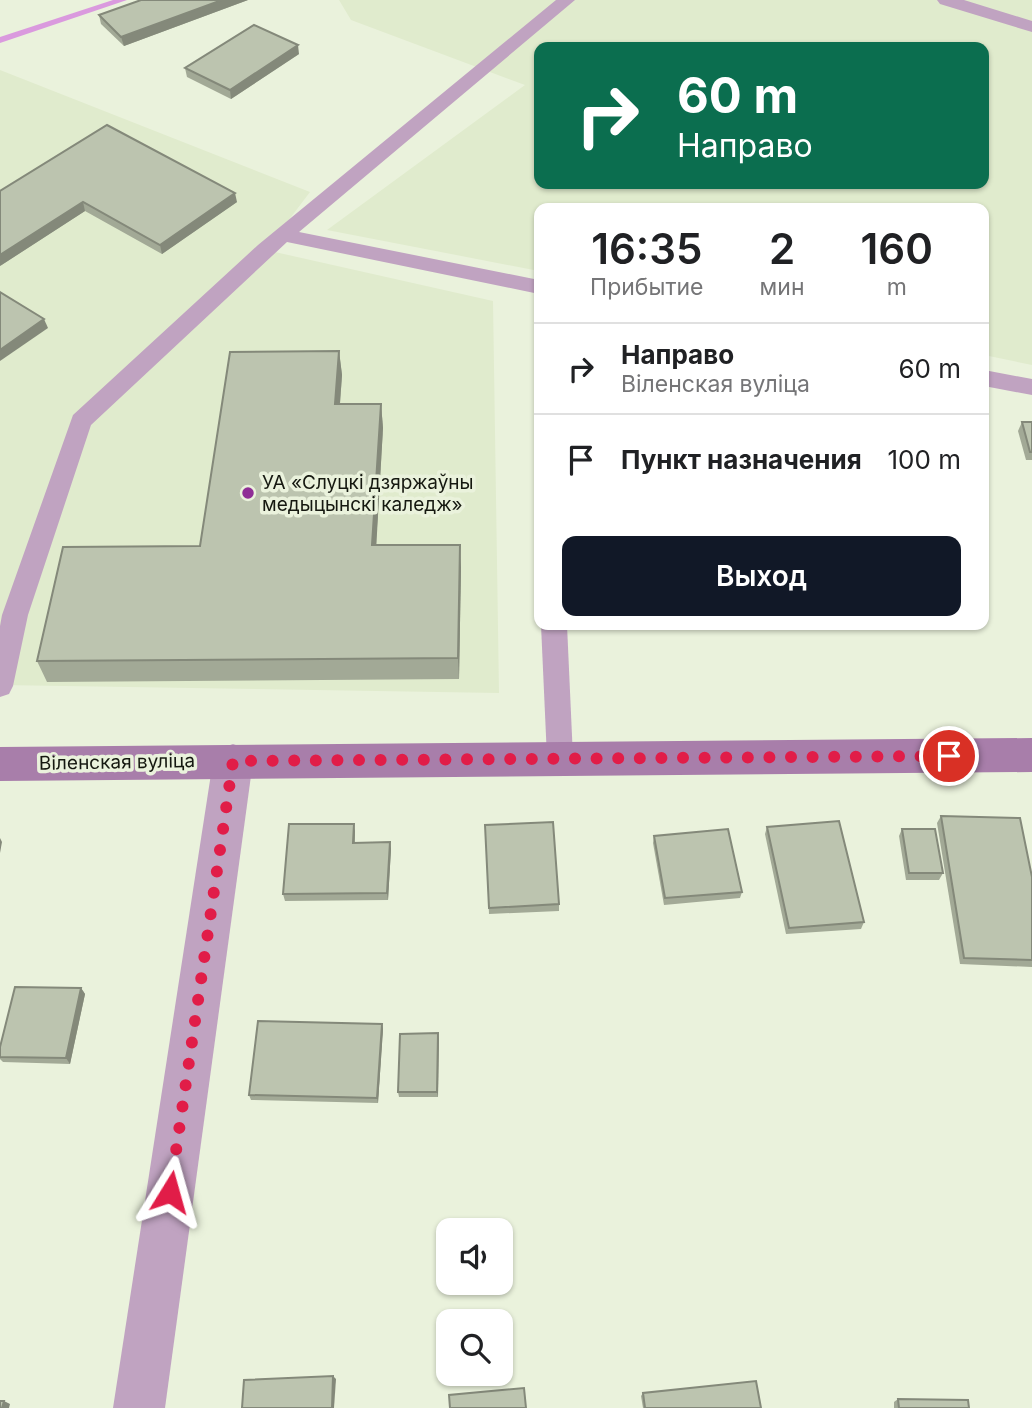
<!DOCTYPE html>
<html lang="ru">
<head>
<meta charset="utf-8">
<style>
	body { margin:0; font-family:Inter,sans-serif; background:#f2f2f2; color:#202124; height:100vh; display:flex; flex-direction:column; font-size:26px; white-space:nowrap }
	* { box-sizing:border-box; margin:0 }
	p { font-size:23px; color:#757577 }
	.icon { flex:none; width:38px; height:38px; fill:none; stroke:currentColor; stroke-width:2; stroke-linecap:round; stroke-linejoin:round }
	.map { position:relative; flex:1; overflow:hidden }
	.drawer { position:absolute; left:534px; top:203px; width:455px; height:427px; display:flex; flex-direction:column; background:#fff; border-radius:14px; box-shadow:0 2px 5px #0004 }
	.drawer>* { flex:none }
	.guide { position:absolute; left:534px; top:42px; width:455px; height:147px; border-radius:14px; box-shadow:0 2px 5px #0004; background:#0b6e4f; color:#fff; overflow:hidden }
	.fabs { position:absolute; left:436px; top:1218px; display:grid; gap:14px }
	.fabs a { display:grid; place-items:center; width:77px; height:77px; border-radius:14px; background:#fff; box-shadow:0 2px 5px #0004; font-size:35px }
	.pin { position:absolute; display:grid; place-items:center; width:60px; height:60px; color:#fff; margin:-30px; border:4px solid #fff; border-radius:50%; box-shadow:0 2px 7px #0007 }
	.me { position:absolute; width:77px; margin:-38px; rotate:8deg; stroke-linejoin:round; filter:drop-shadow(0 0 5px #0008) }
	.turn { display:flex; align-items:center; gap:24px; height:147px; padding:0 28px; font-size:32px }
	.turn .icon { width:91px; height:91px; stroke-width:2.5 }
	.turn b { display:block; font-size:49px; line-height:60px }
	.eta { display:flex; justify-content:space-evenly; align-items:center; height:119px; text-align:center }
	.eta b { font-size:42px; font-weight:600; line-height:49px }
	.action { display:flex; gap:14px; margin-top:auto; padding:14px 28px }
	.action a { flex:1; height:80px; border-radius:14px; background:#111827; color:#fff; font-size:28px; font-weight:600; line-height:80px; text-align:center }
	ul { padding:0; list-style:none }
	li { display:flex; align-items:center; gap:21px; height:91px; padding:0 28px; border-top:2px solid #e0e0e0 }
	li div { flex:1 }
	li b { display:block; font-size:26px }
	li em { font-style:normal }
	.map>svg:first-child { display:block }
</style>
</head>
<body>
<div class="map">
<svg width="1032" height="1408" viewBox="0 0 1032 1408">
	<rect width="100%" height="100%" fill="#eaf2dc"/>
	<!-- built -->
	<g fill="#e0ebcd" fill-rule="evenodd">
		<path d="M 339,0 L 1032,0 L 1032,365 L 984,355 L 984,208 L 539,208 L 539,271 L 327,230 L 525,85 L 351,20 ZM 539,47 L 984,47 L 984,184 L 539,184 Z"/>
		<polygon points="0,70 310,192 266,250 493,301 499,693 0,685"/>
	</g>
	<g fill="none" stroke-linecap="round" stroke-linejoin="round">
		<!-- stream -->
		<polygon fill="#da9ade" fill-rule="evenodd" points="113,0 127,0 0,43 0,37"/>
		<!-- lane -->
		<g fill="#c0a3c1" fill-rule="evenodd">
			<polygon points="556,0 575,0 299,232 539,280 539,294 287,242 91,425 28,615 13,686 9,694 0,697 0,626 2,615 73,415 258,245"/>
			<polygon points="937,0 964,0 1032,21 1032,32 940,4"/>
			<polygon points="984,370 1032,379 1032,395 984,386"/>
			<polygon points="541,625 567,625 573,758 570,766 560,769 550,766 547,758"/>
		</g>
		<!-- street -->
		<polygon fill="#c0a3c1" fill-rule="evenodd" points="233,744 247,749 253,761 165,1408 113,1408 213,761 219,749"/>
		<!-- secondary -->
		<polygon fill="#a87eaa" fill-rule="evenodd" points="1032,738 1032,772 0,781 0,747"/>
	</g>
	<!-- wall -->
	<g fill="#a2a996">
		<polygon points="141,0 248,0 124,46 101,24 99,15"/>
		<polygon points="299,54 231,99 187,77 185,68"/>
		<polygon points="107,125 237,202 162,254 85,211 0,266"/>
		<polygon points="339,351 342,375 340,404 381,404 383,428 376,545 461,567 459,679 47,682 37,661 200,546"/>
		<polygon points="1022,422 1032,422 1032,460 1026,460 1018,431"/>
		<polygon points="941,816 1032,877 1032,967 960,964 937,823"/>
		<polygon points="485,825 559,904 559,911 489,914"/>
		<polygon points="767,827 864,922 861,929 786,934 765,834"/>
		<polygon points="902,829 943,873 939,880 906,880 899,836"/>
		<polygon points="355,831 355,843 390,842 391,849 388,900 285,901 283,894"/>
		<polygon points="654,836 742,892 740,898 664,905 653,843"/>
		<polygon points="81,988 85,994 70,1064 3,1062 0,1059 0,1047"/>
		<polygon points="382,1024 383,1029 378,1103 251,1100 249,1095"/>
		<polygon points="438,1033 438,1097 399,1097 398,1092"/>
		<polygon points="643,1393 761,1408 643,1408 641,1396"/>
		<polygon points="898,1399 969,1408 894,1408 894,1402"/>
	</g>
	<!-- shaded-wall -->
	<g fill="#84897a">
		<polygon points="222,0 248,0 124,46 121,37"/>
		<polygon points="298,45 299,54 231,99 230,90"/>
		<polygon points="235,193 237,202 162,254 160,245"/>
		<polygon points="83,202 85,211 0,266 0,255"/>
		<polygon points="44,319 48,328 0,361 0,350"/>
		<polygon points="339,351 342,375 338,428 335,404"/>
		<polygon points="381,404 383,428 375,568 372,545"/>
		<polygon points="460,545 461,567 459,679 458,658"/>
		<polygon points="354,824 355,831 354,850 353,843"/>
		<polygon points="0,838 2,842 0,853"/>
		<polygon points="390,842 391,849 388,900 387,893"/>
		<polygon points="81,988 85,994 70,1064 66,1058"/>
		<polygon points="382,1024 383,1029 378,1103 377,1098"/>
		<polygon points="438,1033 439,1039 438,1097 437,1092"/>
		<polygon points="333,1376 336,1379 334,1408 332,1408"/>
		<polygon points="4,1401 10,1404 9,1408 2,1408"/>
	</g>
	<!-- building -->
	<g fill="#bcc4af" stroke="#84897a" stroke-width="2">
		<polygon points="141,0 222,0 121,37 99,15"/>
		<polygon points="254,25 298,45 230,90 185,68"/>
		<polygon points="107,125 235,193 160,245 83,202 0,255 0,191"/>
		<polygon points="0,292 44,319 0,350"/>
		<polygon points="339,351 335,404 381,404 372,545 460,545 458,658 37,661 63,547 200,546 230,352"/>
		<polygon points="1022,422 1032,422 1032,452 1030,452"/>
		<polygon points="941,816 1020,818 1032,877 1032,960 964,958"/>
		<polygon points="839,821 864,922 789,928 767,827"/>
		<polygon points="553,822 559,904 489,908 485,825"/>
		<polygon points="289,824 354,824 353,843 390,842 387,893 283,894"/>
		<polygon points="728,829 742,892 665,898 654,836"/>
		<polygon points="902,829 935,829 943,873 909,873"/>
		<polygon points="15,987 81,988 66,1058 0,1057 0,1047"/>
		<polygon points="258,1021 382,1024 377,1098 249,1095"/>
		<polygon points="438,1033 437,1092 398,1092 400,1034"/>
		<polygon points="333,1376 332,1408 242,1408 244,1380"/>
		<polygon points="756,1381 761,1408 645,1408 643,1393"/>
		<polygon points="524,1388 526,1408 450,1408 449,1395"/>
		<polygon points="898,1399 968,1400 969,1408 899,1408"/>
		<polygon points="0,1401 4,1401 2,1408 0,1408"/>
	</g>
	<g fill="none" stroke-linecap="round" stroke-linejoin="round">
		<!-- route -->
		<polyline stroke="#e11d48" stroke-width="12" stroke-dasharray="0 21.6" points="170,1192 233,761 949,756"/>
	</g>
	<!-- markers -->
	<circle fill="#8f2e96" stroke="#eaf2dc" stroke-width="2.5" cx="248" cy="493" r="7"/>
	<g text-anchor="middle" dominant-baseline="central" stroke-width="7" stroke-linejoin="round" paint-order="stroke">
		<!-- poi labels -->
		<g font-size="19" fill="#151810" stroke="#eaf2dc" text-anchor="start">
			<text x="262" y="482">УА «Слуцкі дзяржаўны<tspan x="262" dy="22">медыцынскі каледж»</tspan></text>
		</g>
		<!-- street labels -->
		<g font-size="19" fill="#151810" stroke="#eaf2dc">
			<text transform="translate(117 762) rotate(-1)">Віленская вуліца</text>
		</g>
	</g>
</svg>
<div class="fabs">
<a><svg class="icon" aria-label="sound" viewBox="0 0 24 24"><path d="M4 9h4l5-4v14l-5-4H4zM17 9q2 3 0 6"/></svg></a>
<a><svg class="icon" aria-label="search" viewBox="0 0 24 24"><circle cx="10" cy="10" r="6"/><path d="M15 15l6 6"/></svg></a>
</div>
<div class="pin" style="left:949px;top:756px;background:#d93025"><svg class="icon" aria-label="arrive" viewBox="0 0 24 24"><path d="M6 21V4h12l-3 4 3 4H6"/></svg></div>
<svg class="me" style="left:170px;top:1192px" viewBox="-20 -20 40 40"><path d="M0-17L14 15 0 8-14 15z" fill="#e11d48" stroke="#fff" stroke-width="4"/></svg>
<div class="guide">
<div class="turn"><svg class="icon" aria-label="right" viewBox="0 0 24 24"><path d="M7 20v-9h11M14 6l5 5-5 5"/></svg><div><b>60 m</b>Направо</div></div>
</div>
<section class="drawer">
<div class="eta">
<div><b>16:35</b><p>Прибытие</p></div>
<div><b>2</b><p>мин</p></div>
<div><b>160</b><p>m</p></div>
</div>
<ul>
<li><svg class="icon" aria-label="right" viewBox="0 0 24 24"><path d="M7 20v-9h11M14 6l5 5-5 5"/></svg><div><b>Направо</b><p>Віленская вуліца</p></div><em>60 m</em></li>
<li><svg class="icon" aria-label="arrive" viewBox="0 0 24 24"><path d="M6 21V4h12l-3 4 3 4H6"/></svg><div><b>Пункт назначения</b></div><em>100 m</em></li>
</ul>
<div class="action"><a>Выход</a></div>
</section>
</div>
</body>
</html>
